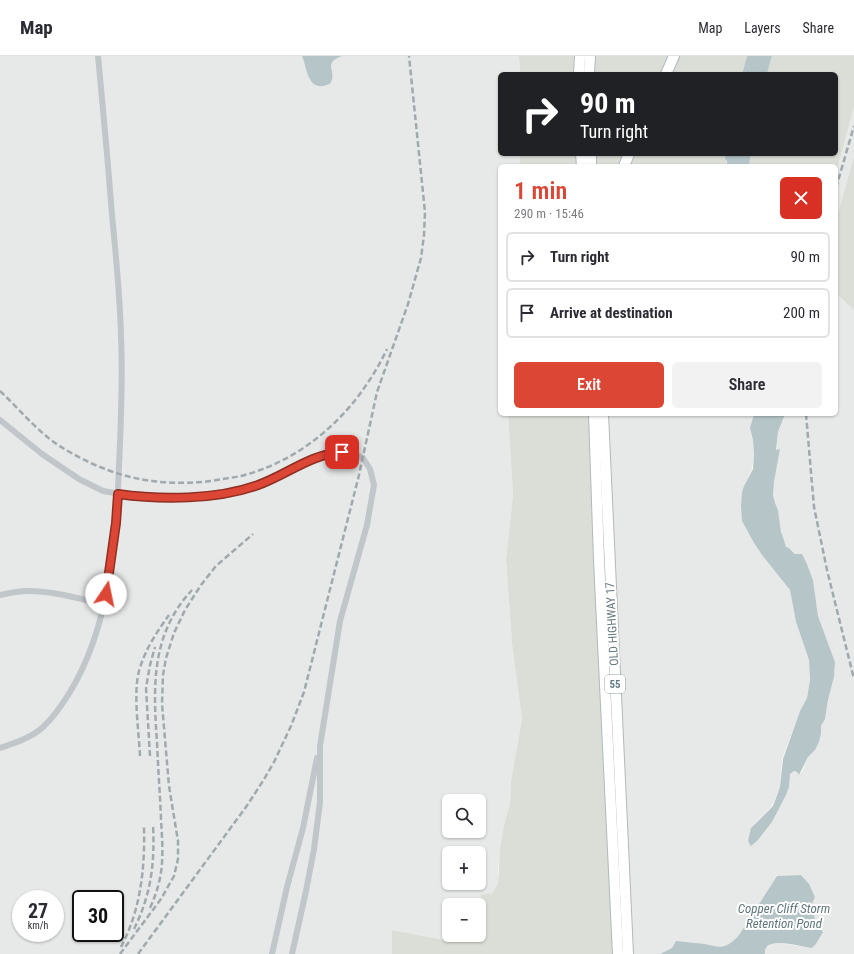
<!DOCTYPE html>
<html lang="en">
<head>
<meta charset="utf-8">
<style>
	body { margin:0; font-family:"Roboto Condensed",sans-serif; background:#f2f2f3; color:#2b2b33; height:100vh; display:flex; flex-direction:column; font-size:15px; white-space:nowrap }
	* { box-sizing:border-box; margin:0 }
	p { font-size:13px; color:#7c7c81 }
	.icon { flex:none; width:22px; height:22px; fill:none; stroke:currentColor; stroke-width:2; stroke-linecap:round; stroke-linejoin:round }
	.map { position:relative; flex:1; overflow:hidden }
	.drawer { position:absolute; left:498px; top:108px; width:340px; height:252px; display:flex; flex-direction:column; background:#fff; border-radius:6px; box-shadow:0 1px 3px #0004 }
	.drawer>* { flex:none }
	.top-card { position:absolute; left:498px; top:16px; width:340px; height:84px; border-radius:6px; box-shadow:0 1px 3px #0004; background:#202124; color:#fff; overflow:hidden }
	.tools { position:absolute; left:442px; top:738px; display:grid; gap:8px }
	.tools a { display:grid; place-items:center; width:44px; height:44px; border-radius:6px; background:#fff; box-shadow:0 1px 3px #0004; font-size:20px }
	.speed { position:absolute; left:12px; top:834px; display:flex; gap:8px; font-size:20px; font-weight:700; text-align:center }
	.speed>* { display:grid; place-content:center; width:52px; height:52px; border-radius:50%; background:#fff; box-shadow:0 1px 3px #0004; line-height:1 }
	.speed small { font-size:10px; font-weight:400 }
	.speed .limit { border:2px solid #111; border-radius:6px; background:#fff; color:#111 }
	.pin { position:absolute; display:grid; place-items:center; width:34px; height:34px; color:#fff; margin:-17px; border-radius:8px; box-shadow:0 2px 6px #0006 }
	.me { position:absolute; width:44px; margin:-22px; rotate:11deg; stroke-linejoin:round; filter:drop-shadow(0 0 3px #0008) }
	.turn { display:flex; align-items:center; gap:14px; height:84px; padding:0 16px; font-size:18px }
	.turn .icon { width:52px; height:52px; stroke-width:2.5 }
	.turn b { display:block; font-size:28px; line-height:34px }
	.round { display:grid; place-items:center; flex:none; width:42px; height:42px; border-radius:6px; background:#f2f2f3 }
	.overview { display:flex; align-items:center; justify-content:space-between; height:68px; padding:0 16px }
	h1 { font-size:24px; font-weight:600; line-height:30px; color:#dc4635 }
	.cta { display:flex; gap:8px; margin-top:auto; padding:8px 16px }
	.cta a { flex:1; height:46px; border-radius:6px; background:#dc4635; color:#fff; font-size:16px; font-weight:600; line-height:46px; text-align:center }
	.cta a+a { background:#f2f2f3; color:#2b2b33 }
	ul { padding:0; list-style:none }
	li { display:flex; align-items:center; gap:12px; height:50px; margin:0 8px 6px; padding:0 8px; border:2px solid #e1e1e2; border-radius:6px }
	li div { flex:1 }
	li b { display:block; font-size:15px }
	li em { font-style:normal }
	header { display:flex; align-items:center; gap:24px; box-sizing:border-box; height:56px; padding:0 20px; background:#fff; border-bottom:1px solid #e1e1e2 }
	header strong { font-size:19px }
	nav { display:flex; gap:22px; margin-inline-start:auto; font-size:14px }
	.map>svg:first-child { display:block }
</style>
</head>
<body>
<header>
<strong>Map</strong>
<nav><a>Map</a><a>Layers</a><a>Share</a></nav>
</header>
<div class="map">
<svg width="854" height="898" viewBox="0 0 854 898">
	<rect width="100%" height="100%" fill="#f9f9f7"/>
	<!-- built -->
	<g fill="#e7e9e8" fill-rule="evenodd">
		<path d="M 0,0 L 519,0 L 520,18 L 500,18 L 500,98 L 520,98 L 520,110 L 500,110 L 500,358 L 508,358 L 513,439 L 506,504 L 512,588 L 522,663 L 511,725 L 510,747 L 504,769 L 498,814 L 498,828 L 492,837 L 479,866 L 479,849 L 449,849 L 449,879 L 475,879 L 473,885 L 445,884 L 392,874 L 392,898 L 0,898 ZM 449,745 L 479,745 L 479,775 L 449,775 ZM 449,797 L 479,797 L 479,827 L 449,827 ZM 21,843 L 55,843 L 55,877 L 21,877 ZM 81,843 L 115,843 L 115,877 L 81,877 Z"/>
		<polygon points="854,51 854,100 836,164 836,118"/>
		<polygon points="836,237 854,254 854,898 765,898 766,892 773,886 812,892 816,888 823,876 816,871 813,866 815,863 810,850 815,841 812,835 801,819 777,820 739,879 732,887 728,889 712,891 697,887 683,887 660,898 628,898 604,358 754,358 750,372 753,384 754,399 752,413 744,430 742,465 754,487 762,499 790,534 796,566 809,604 810,624 807,642 800,655 782,703 780,731 772,750 753,769 757,785 772,766 786,739 789,731 790,718 794,715 797,716 799,719 803,714 808,701 812,697 819,686 821,678 821,670 825,663 828,644 834,621 835,606 818,560 813,524 807,508 789,492 786,492 783,481 781,476 778,454 775,447 773,439 774,426 780,394 776,394 778,376 785,358 836,358"/>
	</g>
	<!-- green -->
	<g fill="#daded7">
		<polygon points="519,0 579,0 578,18 520,18"/>
		<polygon points="591,0 747,0 742,18 590,18"/>
		<polygon points="772,0 854,0 854,51 836,118 836,110 749,110 751,98 836,98 836,18 767,18"/>
		<polygon points="520,98 580,98 581,110 520,110"/>
		<polygon points="592,98 729,98 726,98 726,110 592,110"/>
		<polygon points="854,100 854,254 836,237 836,164"/>
		<polygon points="508,358 594,358 617,898 392,898 392,874 445,884 473,885 475,879 479,879 481,839 492,837 498,828 500,794 504,769 510,747 511,725 522,663 512,588 506,504 513,439"/>
	</g>
	<!-- water -->
	<g fill="#b6c5c7">
		<path d="M 302,0 L 342,0 C 322,7 337,15 331,26 C 330,29 326,29 323,30 C 307,32 307,11 302,0 Z"/>
		<polygon points="747,0 772,0 767,18 742,18"/>
		<polygon points="726,98 751,98 749,110 726,110 727,106 725,102"/>
		<polygon points="754,358 785,358 778,376 776,394 780,393 774,426 773,439 775,447 778,454 781,476 783,481 786,491 789,492 795,498 802,498 807,508 813,524 818,560 835,606 834,621 828,644 825,663 821,670 821,678 819,686 815,694 808,701 799,719 797,716 794,715 790,718 789,731 786,739 772,766 757,785 751,790 748,785 751,772 773,750 780,731 783,703 800,655 807,642 810,624 809,604 796,566 790,534 762,499 754,487 742,465 741,450 742,436 744,430 753,413 754,399 753,384 750,372"/>
		<path d="M 801,819 L 809,828 L 815,841 L 811,850 L 815,863 L 813,866 L 816,871 L 820,872 L 823,876 L 816,888 L 812,892 C 801,891 763,878 765,898 L 660,898 L 672,892 L 676,885 C 683,886 688,886 695,887 C 715,888 723,898 739,879 L 777,820 Z"/>
	</g>
	<g fill="none" stroke-linecap="round" stroke-linejoin="round">
		<!-- primary casing -->
		<g stroke="#b2b8bb" stroke-width="12">
			<g id="primary">
				<polyline points="579,18 580,0"/>
				<polyline points="589,18 590,0"/>
				<polyline points="666,18 674,0"/>
				<polyline points="581,98 582,110"/>
				<polyline points="591,98 591,110"/>
				<polyline points="624,110 629,98"/>
				<polyline points="594,358 599,504 618,898"/>
				<polyline points="603,358 628,898"/>
			</g>
		</g>
		<!-- minor -->
		<g stroke="#c0c6c9" stroke-width="6">
			<polyline points="0,364 42,398 79,423 103,435 138,441 174,442 223,437 243,434 276,422 317,402 332,397 343,396 357,399 363,402 370,413 374,429 367,469 340,565 320,690 320,746 314,793 306,835 292,898"/>
			<path d="M 0,539 C 9,537 19,535 28,535 C 53,535 80,542 103,549"/>
			<path d="M 0,692 C 15,687 31,682 43,671 C 54,661 62,649 70,636 C 110,570 116,486 119,410 C 121,367 123,324 121,281 C 120,240 116,199 112,159 C 108,106 103,53 98,0"/>
			<polyline points="272,898 287,831 303,772 317,702"/>
		</g>
		<!-- primary -->
		<use href="#primary" stroke="#fff" stroke-width="10"/>
		<!-- rail -->
		<g stroke="#a0a9ad" stroke-width="2.5" stroke-dasharray="6 3" stroke-linecap="butt">
			<polyline points="836,132 854,70"/>
			<path d="M 0,335 C 17,351 32,369 51,384 C 63,393 78,401 93,408 C 131,425 169,430 211,425 C 221,423 231,422 241,420 C 307,403 358,354 387,293"/>
			<polyline points="806,358 814,451 827,514 854,623"/>
			<path d="M 140,700 C 139,677 133,637 139,615 C 145,594 156,577 169,559"/>
			<polyline points="150,700 146,632 150,609 155,591"/>
			<path d="M 150,852 C 165,819 163,798 161,763 C 160,737 158,712 157,686 C 153,630 151,578 192,534"/>
			<path d="M 134,873 C 151,839 155,807 153,769"/>
			<path d="M 121,891 C 141,853 145,812 144,770"/>
			<polyline points="120,898 161,843 174,820 178,803 178,785 169,730 162,648 163,619 166,602 174,577 185,554 201,529 216,510 253,478"/>
			<polyline points="138,898 246,751 263,725 274,706 291,670 304,636 359,419 377,336 408,248 421,202 424,179 425,156 409,0"/>
		</g>
	</g>
	<g fill="none" stroke-linecap="round" stroke-linejoin="round">
		<!-- route casing -->
		<g stroke="#8f2e22" stroke-width="10">
			<path id="route" d="M 106,538 L 116,467 L 118,438 C 161,444 216,444 258,429 C 286,419 311,398 342,396"/>
		</g>
		<!-- route -->
		<use href="#route" stroke="#dc4635" stroke-width="7"/>
	</g>
	<g text-anchor="middle" dominant-baseline="central" stroke-width="4" stroke-linejoin="round" paint-order="stroke">
		<!-- shield labels -->
		<rect fill="#fff" stroke="#94a1a7" stroke-width="1" x="605" y="619" width="20" height="18" rx="3"/>
		<g font-size="11" font-weight="bold" fill="#667981">
			<text x="615" y="628">55</text>
		</g>
		<!-- street labels -->
		<g font-size="12" fill="#667981" stroke="#fff">
			<text transform="translate(612 568) rotate(-93)">OLD HIGHWAY 17</text>
		</g>
		<!-- water labels -->
		<g font-size="13" font-style="italic" fill="#60777b" stroke="#fff">
			<text x="784" y="852">Copper Cliff Storm<tspan x="784" dy="15">Retention Pond</tspan></text>
		</g>
	</g>
</svg>
<div class="tools">
<a><svg class="icon" aria-label="search" viewBox="0 0 24 24"><circle cx="10" cy="10" r="6"/><path d="M15 15l6 6"/></svg></a>
<a>+</a>
<a>−</a>
</div>
<div class="speed"><div>27<small>km/h</small></div><div class="limit">30</div></div>
<div class="pin" style="left:342px;top:396px;background:#d93025"><svg class="icon" aria-label="arrive" viewBox="0 0 24 24"><path d="M6 21V4h12l-3 4 3 4H6"/></svg></div>
<svg class="me" style="left:106px;top:538px" viewBox="-20 -20 40 40"><circle r="19" fill="#fff"/><path d="M0-13L10 11 0 6-10 11z" fill="#dc4635"/></svg>
<div class="top-card">
<div class="turn"><svg class="icon" aria-label="right" viewBox="0 0 24 24"><path d="M7 20v-9h11M14 6l5 5-5 5"/></svg><div><b>90 m</b>Turn right</div></div>
</div>
<section class="drawer">
<div class="overview"><div><h1>1 min</h1><p>290 m · 15:46</p></div><a class="round" style="background:#d93025;color:#fff"><svg class="icon" aria-label="close" viewBox="0 0 24 24"><path d="M6 6l12 12M18 6L6 18"/></svg></a></div>
<ul>
<li><svg class="icon" aria-label="right" viewBox="0 0 24 24"><path d="M7 20v-9h11M14 6l5 5-5 5"/></svg><div><b>Turn right</b></div><em>90 m</em></li>
<li><svg class="icon" aria-label="arrive" viewBox="0 0 24 24"><path d="M6 21V4h12l-3 4 3 4H6"/></svg><div><b>Arrive at destination</b></div><em>200 m</em></li>
</ul>
<div class="cta"><a>Exit</a><a>Share</a></div>
</section>
</div>
</body>
</html>
